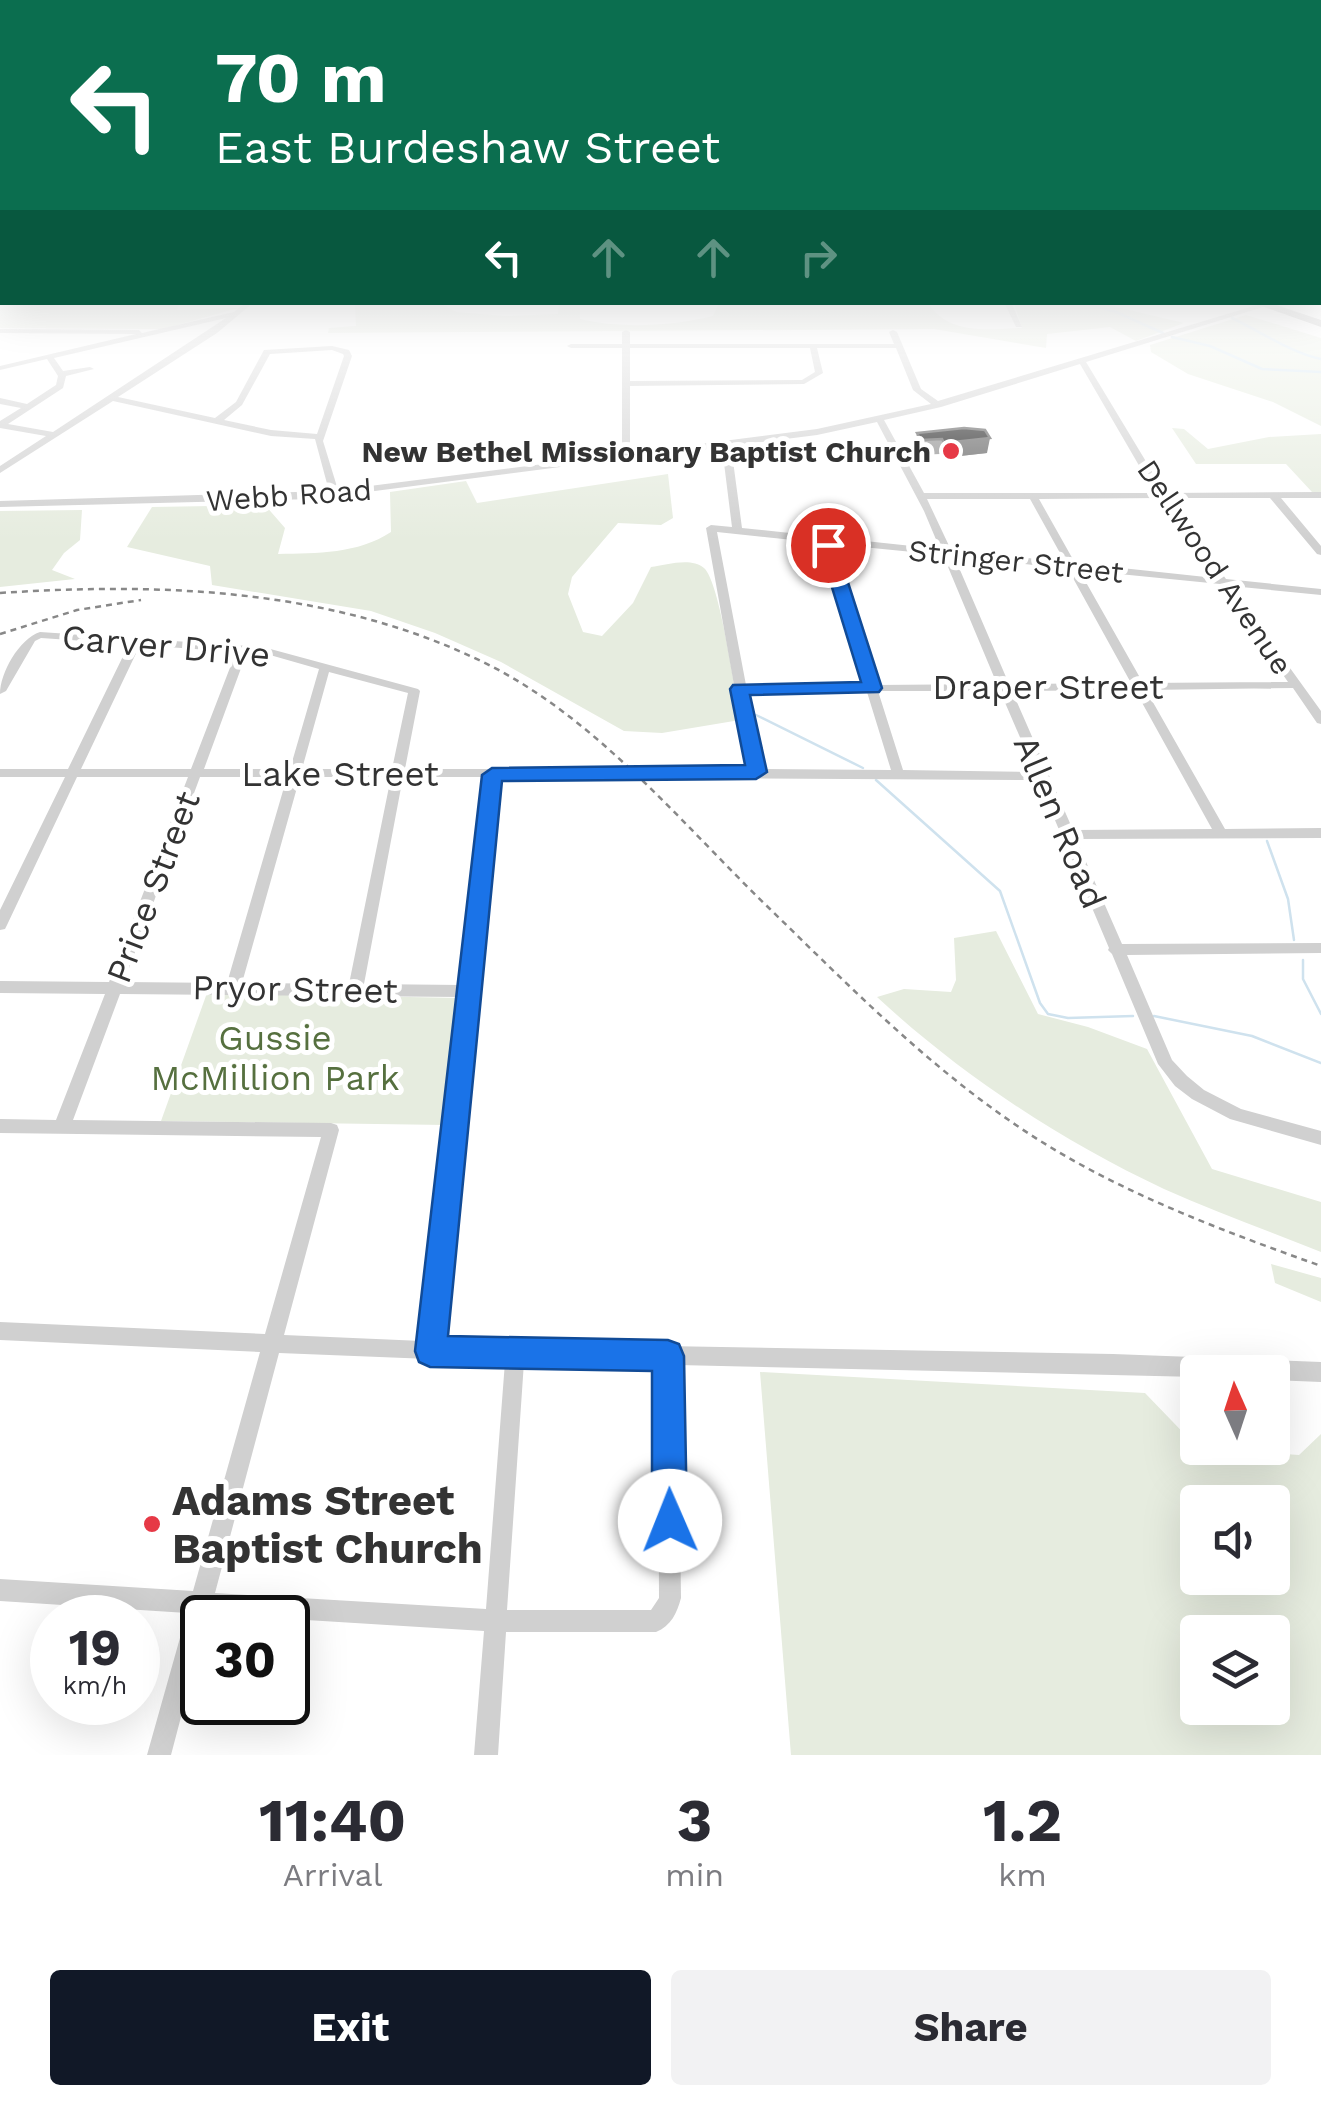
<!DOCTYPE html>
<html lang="en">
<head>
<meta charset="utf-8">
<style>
	body { margin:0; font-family:"Work Sans",sans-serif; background:#f2f2f3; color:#2b2b33; height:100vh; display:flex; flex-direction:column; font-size:38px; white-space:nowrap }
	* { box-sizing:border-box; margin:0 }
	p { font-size:32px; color:#7c7c81 }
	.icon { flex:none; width:55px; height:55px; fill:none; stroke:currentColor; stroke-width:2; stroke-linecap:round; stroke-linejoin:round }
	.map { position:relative; height:1755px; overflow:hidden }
	.drawer { display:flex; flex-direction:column; background:#fff; flex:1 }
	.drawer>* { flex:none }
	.guide { position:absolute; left:0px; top:0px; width:1322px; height:305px; box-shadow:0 10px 40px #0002; background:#0b6e4f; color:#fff; overflow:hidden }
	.needle { width:65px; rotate:357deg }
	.fabs { position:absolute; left:1180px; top:1355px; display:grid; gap:20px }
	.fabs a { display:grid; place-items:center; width:110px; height:110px; border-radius:10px; background:#fff; box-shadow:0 10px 40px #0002; font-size:50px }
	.speed { position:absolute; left:30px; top:1595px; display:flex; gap:20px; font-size:50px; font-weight:700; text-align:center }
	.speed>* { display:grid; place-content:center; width:130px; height:130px; border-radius:50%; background:#fff; box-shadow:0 10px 40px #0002; line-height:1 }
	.speed small { font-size:25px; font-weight:400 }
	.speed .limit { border:5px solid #111; border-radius:15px; background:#fff; color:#111 }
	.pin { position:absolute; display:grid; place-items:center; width:85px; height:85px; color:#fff; margin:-42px; border:5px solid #fff; border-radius:50%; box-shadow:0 2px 10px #0007 }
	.me { position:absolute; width:110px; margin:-55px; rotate:359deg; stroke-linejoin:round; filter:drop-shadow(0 0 8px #0008) }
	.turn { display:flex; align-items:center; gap:35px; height:210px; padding:0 50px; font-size:45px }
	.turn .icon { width:130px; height:130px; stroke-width:2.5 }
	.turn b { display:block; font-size:70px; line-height:85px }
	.lanes { display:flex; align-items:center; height:95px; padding:0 50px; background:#0003; justify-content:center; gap:50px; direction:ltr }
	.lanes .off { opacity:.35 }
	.eta { display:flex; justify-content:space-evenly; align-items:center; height:170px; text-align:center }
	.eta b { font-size:60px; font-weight:700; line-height:70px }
	.action { display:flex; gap:20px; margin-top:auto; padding:20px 50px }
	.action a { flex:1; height:115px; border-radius:10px; background:#111827; color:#fff; font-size:40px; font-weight:700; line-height:115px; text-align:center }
	.action a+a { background:#f2f2f3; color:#2b2b33 }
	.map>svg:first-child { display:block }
</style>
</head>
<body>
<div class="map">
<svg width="1321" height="1755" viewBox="0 0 1321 1755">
	<rect width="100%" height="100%" fill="#fff"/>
	<!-- green -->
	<g fill="#e6ecdf" fill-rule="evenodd">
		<polygon points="0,295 2,302 180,302 177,310 238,308 163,329 0,328"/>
		<path d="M 362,302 L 440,303 L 456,312 L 505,316 L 558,314 L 559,303 L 580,303 L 580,319 C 621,329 673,326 713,316 L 719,303 L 927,302 C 949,336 987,329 1022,328 L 1014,303 L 1095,302 L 1184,323 L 1136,341 L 1110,327 L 1047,334 L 1046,348 L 934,329 L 328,333 L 329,328 L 356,326 L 355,305 Z"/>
		<polygon points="1246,315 1321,338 1321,426 1273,402 1188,374 1151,352 1150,345"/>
		<polygon points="1172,428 1184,429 1208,449 1269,437 1321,434 1321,492 1312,492 1286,464 1196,464"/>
		<path d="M 668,474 L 673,518 L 661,525 L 618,523 L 572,577 L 568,594 L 583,632 L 602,636 L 633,603 L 651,567 C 666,565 691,557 704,568 C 720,582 735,693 740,720 L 662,733 L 624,731 L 501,662 L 435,633 L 371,611 L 212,585 L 210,566 L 127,547 L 152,507 L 265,505 L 285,528 L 278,554 C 317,553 358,554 391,532 L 390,492 L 466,481 L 477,503 Z"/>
		<polygon points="82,510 80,540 64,553 52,570 75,579 0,587 0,511"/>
		<path d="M 996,931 L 1038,1014 L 1088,1027 L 1147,1049 L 1212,1169 L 1321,1202 L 1321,1252 C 1269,1231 1215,1212 1164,1189 C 1061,1141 960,1074 877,997 L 904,989 L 951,992 L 956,980 L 954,938 Z"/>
		<polygon points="207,993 460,998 446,1125 161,1121"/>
		<polygon points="1271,1264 1321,1278 1321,1302 1275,1283"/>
		<path d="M 760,1372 L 1145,1393 L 1198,1448 L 1299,1455 L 1321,1434 L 1321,1755 L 791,1755 ZM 1198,1502 L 1272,1502 L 1272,1578 L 1198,1578 ZM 1198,1632 L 1272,1632 L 1272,1708 L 1198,1708 Z"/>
	</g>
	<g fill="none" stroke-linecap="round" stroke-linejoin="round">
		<!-- stream -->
		<g stroke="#cfe2ee" stroke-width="2.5">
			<polyline points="1080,302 1116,312 1163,333"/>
			<path d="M 1232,318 C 1261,332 1292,353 1321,359"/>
			<polyline points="1172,337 1210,346 1262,369 1321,372"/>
			<polyline points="756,715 863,768"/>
			<polyline points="876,780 1000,891 1040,1003 1048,1014 1068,1018 1133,1016"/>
			<polyline points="1267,841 1288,899 1294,940"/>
			<polyline points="1303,960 1303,979 1321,1014"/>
			<polyline points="1154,1016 1252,1036 1321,1063"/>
		</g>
		<!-- minor -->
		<g fill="#d0d0d0" fill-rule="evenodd">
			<rect x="1320" y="295" width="1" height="3"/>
			<path d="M 246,302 L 254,302 L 217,333 L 118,397 L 215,418 L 236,402 L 264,350 L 332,346 L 349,350 L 352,356 L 323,441 L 338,490 L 622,454 L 622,348 L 571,348 L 567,346 L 571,344 L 622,344 L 622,332 L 626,330 L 630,332 L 630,344 L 894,344 L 889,332 L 893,330 L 897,332 L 921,389 L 938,401 L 1267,302 L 1279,302 L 1086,362 L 1165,493 L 1321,492 L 1321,498 L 1281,498 L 1321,546 L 1321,555 L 1317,554 L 1270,498 L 1168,498 L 1226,579 L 1321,589 L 1321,595 L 1231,586 L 1321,711 L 1321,724 L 1317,723 L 1293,688 L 1146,690 L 1225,829 L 1321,828 L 1321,838 L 1076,839 L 1122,944 L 1321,943 L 1321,953 L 1127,955 L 1172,1060 L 1187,1076 L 1204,1090 L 1241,1109 L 1321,1131 L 1321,1145 L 1230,1119 L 1192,1099 L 1175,1086 L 1158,1064 L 1112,954 L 1108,950 L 1109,948 L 1038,780 L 498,777 L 440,1342 L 1113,1354 L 1321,1362 L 1321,1382 L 1272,1380 L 1272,1372 L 1198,1372 L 1198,1377 L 678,1365 L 681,1598 C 677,1613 671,1626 656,1632 L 506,1632 L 498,1755 L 474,1755 L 484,1631 L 209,1614 L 208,1618 L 202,1618 L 202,1637 L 171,1755 L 147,1755 L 187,1613 L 0,1601 L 0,1579 L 193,1591 L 260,1352 L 0,1340 L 0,1322 L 265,1334 L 321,1137 L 0,1133 L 0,1119 L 56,1120 L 105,994 L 0,993 L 0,981 L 109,982 L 188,777 L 77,777 L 7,925 L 5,929 L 0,930 L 0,910 L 65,777 L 0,777 L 0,769 L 68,769 L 129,644 L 41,638 L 35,641 L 6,691 L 0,694 C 0,673 19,639 40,632 L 263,647 L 418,689 L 420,691 L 405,769 L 749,769 L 706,528 L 711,525 L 732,527 L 722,447 L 626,461 L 622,459 L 313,499 L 0,507 L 0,501 L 329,491 L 315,439 L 271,436 L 113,401 L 0,473 L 0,466 L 46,436 L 0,428 L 0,421 L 21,408 L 0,404 L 0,398 L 27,404 L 56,385 L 58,376 L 47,359 L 0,370 L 0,366 L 136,334 L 0,333 L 0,329 L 139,330 L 142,333 L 234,312 ZM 226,318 L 53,432 L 8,424 L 63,388 L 66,376 L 94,369 L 90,367 L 63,371 L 54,358 ZM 630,348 L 810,348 L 815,372 L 802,380 L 630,381 ZM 817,348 L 896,348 L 913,390 L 931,404 L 817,429 L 630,453 L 630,386 L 804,384 L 823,373 ZM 332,350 L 343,354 L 344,356 L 317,434 L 271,430 L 224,420 L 242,405 L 270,354 ZM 1080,364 L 1155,493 L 924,493 L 884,420 L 941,407 ZM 877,422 L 924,511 L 940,549 L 742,528 L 731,446 L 817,435 ZM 1159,498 L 1215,578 L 1075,563 L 1039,499 ZM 927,499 L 1030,499 L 1065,562 L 951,550 ZM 717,532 L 821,543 L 865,685 L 746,685 ZM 832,544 L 943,555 L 997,684 L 876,685 ZM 954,556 L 1068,569 L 1131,683 L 1009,684 ZM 1079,570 L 1220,584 L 1288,682 L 1143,683 ZM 140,645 L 236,652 L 191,769 L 81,769 ZM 247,652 L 263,653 L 319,669 L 290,769 L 204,769 ZM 329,672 L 408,693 L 392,769 L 302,769 ZM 1135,690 L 1212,829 L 1073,830 L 1012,691 ZM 878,691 L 1000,691 L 1035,772 L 903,770 ZM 747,692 L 867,692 L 891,770 L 762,769 ZM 200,777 L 287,777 L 227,983 L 124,982 ZM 300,777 L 391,777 L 349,984 L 242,983 ZM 403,777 L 486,777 L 462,985 L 364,984 ZM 120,994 L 461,997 L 422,1341 L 284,1335 L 339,1130 L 337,1125 L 331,1123 L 73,1120 ZM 279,1353 L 505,1362 L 486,1609 L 215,1593 ZM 524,1362 L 658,1365 L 659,1598 L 651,1610 L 507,1610 Z"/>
			<polygon points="1004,302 1011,302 1022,327 1016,327"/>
		</g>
		<!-- highway -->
		<polygon fill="#9a9a9a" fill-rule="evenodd" points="1250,302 1267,302 1321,320 1321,327"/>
		<!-- rail -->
		<g stroke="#888" stroke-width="2.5" stroke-dasharray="6 5" stroke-linecap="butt">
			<path d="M 0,593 C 166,582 339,589 491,666 C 600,722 683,825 770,909 C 847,984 924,1062 1013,1123 C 1107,1188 1215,1228 1321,1266"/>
			<polyline points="0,634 77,610 141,600"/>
		</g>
	</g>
	<!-- wall -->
	<polygon fill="#8c8c8c" points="917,433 987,453 942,458 940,454 918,455 914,448"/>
	<!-- shaded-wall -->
	<polygon fill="#5f5f5f" points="990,438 987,453 942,458 944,443"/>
	<!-- building -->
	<polygon fill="#1a1a1a" stroke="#5f5f5f" stroke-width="2.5" points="964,428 985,430 990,438 944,443 942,439 921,440 917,433"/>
	<!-- sky -->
	<linearGradient id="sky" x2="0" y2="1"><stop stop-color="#9ec6ea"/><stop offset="0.55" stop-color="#fff"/><stop offset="1" stop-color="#fff" stop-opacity="0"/></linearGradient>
	<rect width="1321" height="541" fill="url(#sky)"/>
	<!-- route -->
	<polygon fill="#1a73e8" stroke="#114b97" stroke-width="2.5" points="828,540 836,545 882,688 879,692 750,695 767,772 756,779 502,781 448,1336 668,1340 679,1344 684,1356 687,1521 682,1534 670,1539 657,1534 652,1521 652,1371 430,1367 419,1362 415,1351 482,775 492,768 745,765 730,689 733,685 861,682 819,545"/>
	<!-- markers -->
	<g fill="#e63946" stroke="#fff" stroke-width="4">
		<circle cx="951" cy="451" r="10"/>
		<circle cx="152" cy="1524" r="10"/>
	</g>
	<g text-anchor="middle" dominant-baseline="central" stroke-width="10" stroke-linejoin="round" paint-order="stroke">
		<!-- far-poi labels -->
		<g font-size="30" font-weight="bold" fill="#333" stroke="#fff" text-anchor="end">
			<text x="931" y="451">New Bethel Missionary Baptist Church</text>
		</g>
		<!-- far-street labels -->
		<g font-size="30" fill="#333" stroke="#fff">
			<text transform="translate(289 495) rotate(-4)">Webb Road</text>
			<text transform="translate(1016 561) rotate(6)">Stringer Street</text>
			<text transform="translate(1215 567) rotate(56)">Dellwood Avenue</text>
		</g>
		<!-- street labels -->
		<g font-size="35" fill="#333" stroke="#fff">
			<text transform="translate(166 646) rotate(5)">Carver Drive</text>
			<text x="1048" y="687">Draper Street</text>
			<text x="340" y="774">Lake Street</text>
			<text transform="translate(1060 822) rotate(67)">Allen Road</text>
			<text transform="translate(153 887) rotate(-69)">Price Street</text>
			<text transform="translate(295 989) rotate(1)">Pryor Street</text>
		</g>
		<!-- park labels -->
		<g font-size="35" fill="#56703f" stroke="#fff">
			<text x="275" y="1038">Gussie<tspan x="275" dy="40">McMillion Park</tspan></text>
		</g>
		<!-- near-poi labels -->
		<g font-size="42" font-weight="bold" fill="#333" stroke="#fff" text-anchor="start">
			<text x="172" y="1500">Adams Street<tspan x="172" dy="48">Baptist Church</tspan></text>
		</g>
	</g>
</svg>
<div class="fabs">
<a><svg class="needle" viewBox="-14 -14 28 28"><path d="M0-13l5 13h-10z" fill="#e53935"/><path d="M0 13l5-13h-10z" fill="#7c7c81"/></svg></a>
<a><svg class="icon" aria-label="sound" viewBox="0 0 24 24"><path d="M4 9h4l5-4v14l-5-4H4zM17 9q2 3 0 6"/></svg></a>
<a><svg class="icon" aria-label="layers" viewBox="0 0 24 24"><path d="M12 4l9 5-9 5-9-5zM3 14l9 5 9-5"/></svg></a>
</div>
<div class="speed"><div>19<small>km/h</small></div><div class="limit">30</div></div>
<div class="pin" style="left:828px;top:545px;background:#d93025"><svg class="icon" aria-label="arrive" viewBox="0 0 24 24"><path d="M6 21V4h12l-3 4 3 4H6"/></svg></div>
<svg class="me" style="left:670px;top:1521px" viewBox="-20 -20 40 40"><circle r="19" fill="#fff"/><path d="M0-13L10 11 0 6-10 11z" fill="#1a73e8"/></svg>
<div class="guide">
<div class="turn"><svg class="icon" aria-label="left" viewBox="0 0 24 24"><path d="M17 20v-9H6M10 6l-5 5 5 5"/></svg><div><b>70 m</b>East Burdeshaw Street</div></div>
<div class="lanes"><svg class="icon" aria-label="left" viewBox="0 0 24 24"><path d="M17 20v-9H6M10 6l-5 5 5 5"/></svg><svg class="icon off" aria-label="ahead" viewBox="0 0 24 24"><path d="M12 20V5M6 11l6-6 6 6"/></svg><svg class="icon off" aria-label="ahead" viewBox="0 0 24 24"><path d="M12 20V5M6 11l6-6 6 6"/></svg><svg class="icon off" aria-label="right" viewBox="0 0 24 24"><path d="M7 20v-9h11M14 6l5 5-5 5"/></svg></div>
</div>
</div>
<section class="drawer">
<div class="eta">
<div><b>11:40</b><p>Arrival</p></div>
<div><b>3</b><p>min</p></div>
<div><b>1.2</b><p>km</p></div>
</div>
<div class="action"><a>Exit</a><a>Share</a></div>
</section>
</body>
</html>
